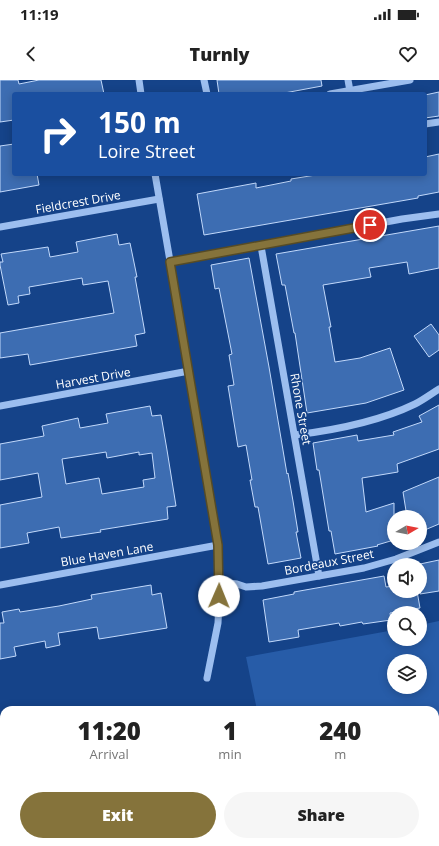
<!DOCTYPE html>
<html lang="en">
<head>
<meta charset="utf-8">
<style>
	body { margin:0; font-family:"Open Sans",sans-serif; background:#f6f6f6; color:#222; height:100vh; display:flex; flex-direction:column; font-size:15px; white-space:nowrap }
	* { box-sizing:border-box; margin:0 }
	p { font-size:13px; color:#767676 }
	.icon { flex:none; width:22px; height:22px; fill:none; stroke:currentColor; stroke-width:2; stroke-linecap:round; stroke-linejoin:round }
	.map { position:relative; flex:1; overflow:hidden }
	.drawer { position:absolute; left:0px; top:626px; width:439px; height:140px; display:flex; flex-direction:column; background:#fff; border-radius:12px 12px 0 0; box-shadow:0 2px 10px #0003 }
	.drawer>* { flex:none }
	.guide { position:absolute; left:12px; top:12px; width:415px; height:84px; border-radius:4px; box-shadow:0 2px 10px #0003; background:#1a4fa0; color:#fff; overflow:hidden }
	.needle { width:26px; rotate:80deg }
	.fabs { position:absolute; left:387px; top:430px; display:grid; gap:8px }
	.fabs a { display:grid; place-items:center; width:40px; height:40px; border-radius:50%; background:#fff; box-shadow:0 2px 10px #0003; font-size:20px }
	.pin { position:absolute; display:grid; place-items:center; width:34px; height:34px; color:#fff; margin:-17px; border:2px solid #fff; border-radius:50%; box-shadow:0 1px 4px #0007 }
	.me { position:absolute; width:44px; margin:-22px; rotate:1deg; stroke-linejoin:round; filter:drop-shadow(0 0 3px #0008) }
	.turn { display:flex; align-items:center; gap:14px; height:84px; padding:0 20px; font-size:18px }
	.turn .icon { width:52px; height:52px; stroke-width:2.5 }
	.turn b { display:block; font-size:28px; line-height:34px }
	.eta { display:flex; justify-content:space-evenly; align-items:center; height:68px; text-align:center }
	.eta b { font-size:24px; font-weight:800; line-height:28px }
	.action { display:flex; gap:8px; margin-top:auto; padding:8px 20px }
	.action a { flex:1; height:46px; border-radius:24px; background:#85733b; color:#fff; font-size:16px; font-weight:800; line-height:46px; text-align:center }
	.action a+a { background:#f6f6f6; color:#222 }
	.status { display:flex; justify-content:space-between; align-items:center; height:28px; padding:0 20px; background:#fff; direction:ltr }
	.status svg { height:11px; fill:currentColor }
	header { display:flex; justify-content:space-between; align-items:center; height:52px; padding:0 20px; background:#fff; font-size:18px; font-weight:800 }
	.map>svg:first-child { display:block }
</style>
</head>
<body>
<div class="status"><b>11:19</b><svg viewBox="0 0 49 12"><path d="M0 12V9h3v3zM5 12V6h3v6zM10 12V3h3v9zM15 12V0h3v12zM26 1h20v11H26zM47 4h2v5h-2z"/></svg></div>
<header><svg class="icon" aria-label="back" viewBox="0 0 24 24"><path d="M15 5l-7 7 7 7"/></svg>Turnly<svg class="icon" aria-label="heart" viewBox="0 0 24 24"><path d="M12 20l-8-8c-3-5 5-10 8-4 3-6 11-1 8 4z"/></svg></header>
<div class="map">
<svg width="439" height="766" viewBox="0 0 439 766">
	<rect width="100%" height="100%" fill="#154389"/>
	<!-- green -->
	<path fill="#275ca8" fill-rule="evenodd" d="M 439,541 L 439,657 L 435,657 L 435,630 L 257,630 L 246,577 L 394,550 L 394,559 L 420,559 L 420,545 ZM 394,581 L 420,581 L 420,607 L 394,607 Z"/>
	<!-- building -->
	<g fill="#3d6db2" stroke="#c2d9fb" fill-rule="evenodd">
		<polygon points="0,0 18,0 19,4 39,0 101,0 104,14 14,14 14,40 0,42"/>
		<polygon points="217,0 321,0 322,6 279,14 219,14"/>
		<polygon points="439,12 439,36 425,38 425,15"/>
		<polygon points="14,64 14,94 37,94 39,105 0,112 0,66"/>
		<polygon points="439,74 439,112 418,116 418,118 204,155 197,114 256,103 256,108 291,101 291,99 322,94 425,94 425,77"/>
		<polygon points="439,146 439,188 409,194 407,182 369,188 371,197 323,205 331,247 329,247 335,282 360,278 390,268 404,310 366,323 307,333 295,253 294,253 285,205 282,205 276,174"/>
		<polygon points="117,154 119,165 130,163 137,197 135,197 145,253 135,255 137,266 30,285 28,274 0,278 0,253 114,233 108,201 83,205 82,198 29,207 30,214 18,216 19,223 8,225 0,185 0,182 3,182 1,174 48,167 50,177 78,172 76,162"/>
		<polygon points="249,178 269,287 287,394 288,393 293,421 298,452 296,452 301,478 268,484 258,427 255,427 250,400 252,400 246,365 238,367 228,306 234,305 229,275 232,274 219,208 215,209 211,185"/>
		<polygon points="431,244 439,255 439,270 429,277 414,256"/>
		<polygon points="439,325 439,369 397,384 398,392 362,398 366,432 394,423 394,460 377,465 378,466 335,474 331,451 329,451 319,390 317,390 313,363 357,355 358,361 394,355 393,352 422,342 419,336"/>
		<path d="M 150,326 L 152,336 L 161,335 L 167,370 L 176,426 L 167,427 L 168,439 L 100,450 L 101,452 L 61,458 L 59,447 L 27,453 L 29,463 L 0,468 L 0,425 L 42,417 L 38,393 L 0,400 L 0,364 L 44,356 L 42,346 L 78,338 L 80,348 L 108,343 L 106,334 ZM 106,372 L 107,378 L 139,372 L 139,375 L 152,373 L 155,398 L 143,400 L 144,407 L 102,414 L 99,398 L 66,404 L 62,379 Z"/>
		<polygon points="439,397 439,444 420,452 420,437 407,437 403,412"/>
		<polygon points="439,480 439,511 420,514 420,484"/>
		<polygon points="384,496 386,507 394,506 394,511 417,511 420,528 390,533 391,540 363,544 362,542 340,546 339,543 298,550 299,557 269,562 263,520 294,514 294,512"/>
		<polygon points="151,505 152,515 161,513 167,548 99,559 97,547 58,553 60,565 46,568 45,561 14,567 16,576 0,579 0,543 4,543 2,532 19,529 20,532 59,526 92,519 91,515"/>
	</g>
	<g fill="none" stroke-linecap="round" stroke-linejoin="round">
		<!-- minor -->
		<g stroke="#9cbeef" stroke-width="7">
			<polyline points="139,0 141,14"/>
			<polyline points="204,0 207,14"/>
			<polyline points="348,0 350,11"/>
			<polyline points="330,14 410,0"/>
			<polyline points="425,44 439,42"/>
			<polyline points="155,94 189,291 218,465 220,502 218,543 207,598"/>
			<polyline points="0,147 159,119"/>
			<polyline points="261,166 319,496"/>
			<polyline points="170,182 402,139 439,134"/>
			<polyline points="0,326 189,291"/>
			<path d="M 295,355 C 336,350 378,342 415,324 C 423,320 431,314 439,309"/>
			<polyline points="220,502 237,504 246,507 262,506 364,488 396,479 439,462"/>
			<polyline points="0,505 218,465"/>
		</g>
		<!-- highway -->
		<g stroke="#fff" stroke-width="12">
			<polyline points="435,670 439,670"/>
			<polyline points="0,675 4,674"/>
			<polyline points="0,691 4,690"/>
			<polyline points="435,697 439,698"/>
			<polyline points="0,742 4,741"/>
			<polyline points="435,749 439,750"/>
			<polyline points="0,754 4,754"/>
			<polyline points="303,762 325,766"/>
		</g>
	</g>
	<g fill="none" stroke-linecap="round" stroke-linejoin="round">
		<!-- route casing -->
		<g stroke="#564b26" stroke-width="10">
			<polyline id="route" points="219,516 218,465 170,182 370,145"/>
		</g>
		<!-- route -->
		<use href="#route" stroke="#85733b" stroke-width="7"/>
	</g>
	<g text-anchor="middle" dominant-baseline="central" stroke-width="3.5" stroke-linejoin="round" paint-order="stroke">
		<!-- street labels -->
		<g font-size="12" fill="#fff" stroke="#154389">
			<text transform="translate(78 122) rotate(-10)">Fieldcrest Drive</text>
			<text transform="translate(93 298) rotate(-10)">Harvest Drive</text>
			<text transform="translate(301 329) rotate(80)">Rhone Street</text>
			<text transform="translate(107 474) rotate(-10)">Blue Haven Lane</text>
			<text transform="translate(329 482) rotate(-11)">Bordeaux Street</text>
		</g>
	</g>
</svg>
<div class="fabs">
<a><svg class="needle" viewBox="-14 -14 28 28"><path d="M0-13l5 13h-10z" fill="#e53935"/><path d="M0 13l5-13h-10z" fill="#767676"/></svg></a>
<a><svg class="icon" aria-label="sound" viewBox="0 0 24 24"><path d="M4 9h4l5-4v14l-5-4H4zM17 9q2 3 0 6"/></svg></a>
<a><svg class="icon" aria-label="search" viewBox="0 0 24 24"><circle cx="10" cy="10" r="6"/><path d="M15 15l6 6"/></svg></a>
<a><svg class="icon" aria-label="layers" viewBox="0 0 24 24"><path d="M12 4l9 5-9 5-9-5zM3 14l9 5 9-5"/></svg></a>
</div>
<div class="pin" style="left:370px;top:145px;background:#d93025"><svg class="icon" aria-label="arrive" viewBox="0 0 24 24"><path d="M6 21V4h12l-3 4 3 4H6"/></svg></div>
<svg class="me" style="left:219px;top:516px" viewBox="-20 -20 40 40"><circle r="19" fill="#fff"/><path d="M0-13L10 11 0 6-10 11z" fill="#85733b"/></svg>
<div class="guide">
<div class="turn"><svg class="icon" aria-label="right" viewBox="0 0 24 24"><path d="M7 20v-9h11M14 6l5 5-5 5"/></svg><div><b>150 m</b>Loire Street</div></div>
</div>
<section class="drawer">
<div class="eta">
<div><b>11:20</b><p>Arrival</p></div>
<div><b>1</b><p>min</p></div>
<div><b>240</b><p>m</p></div>
</div>
<div class="action"><a>Exit</a><a>Share</a></div>
</section>
</div>
</body>
</html>
